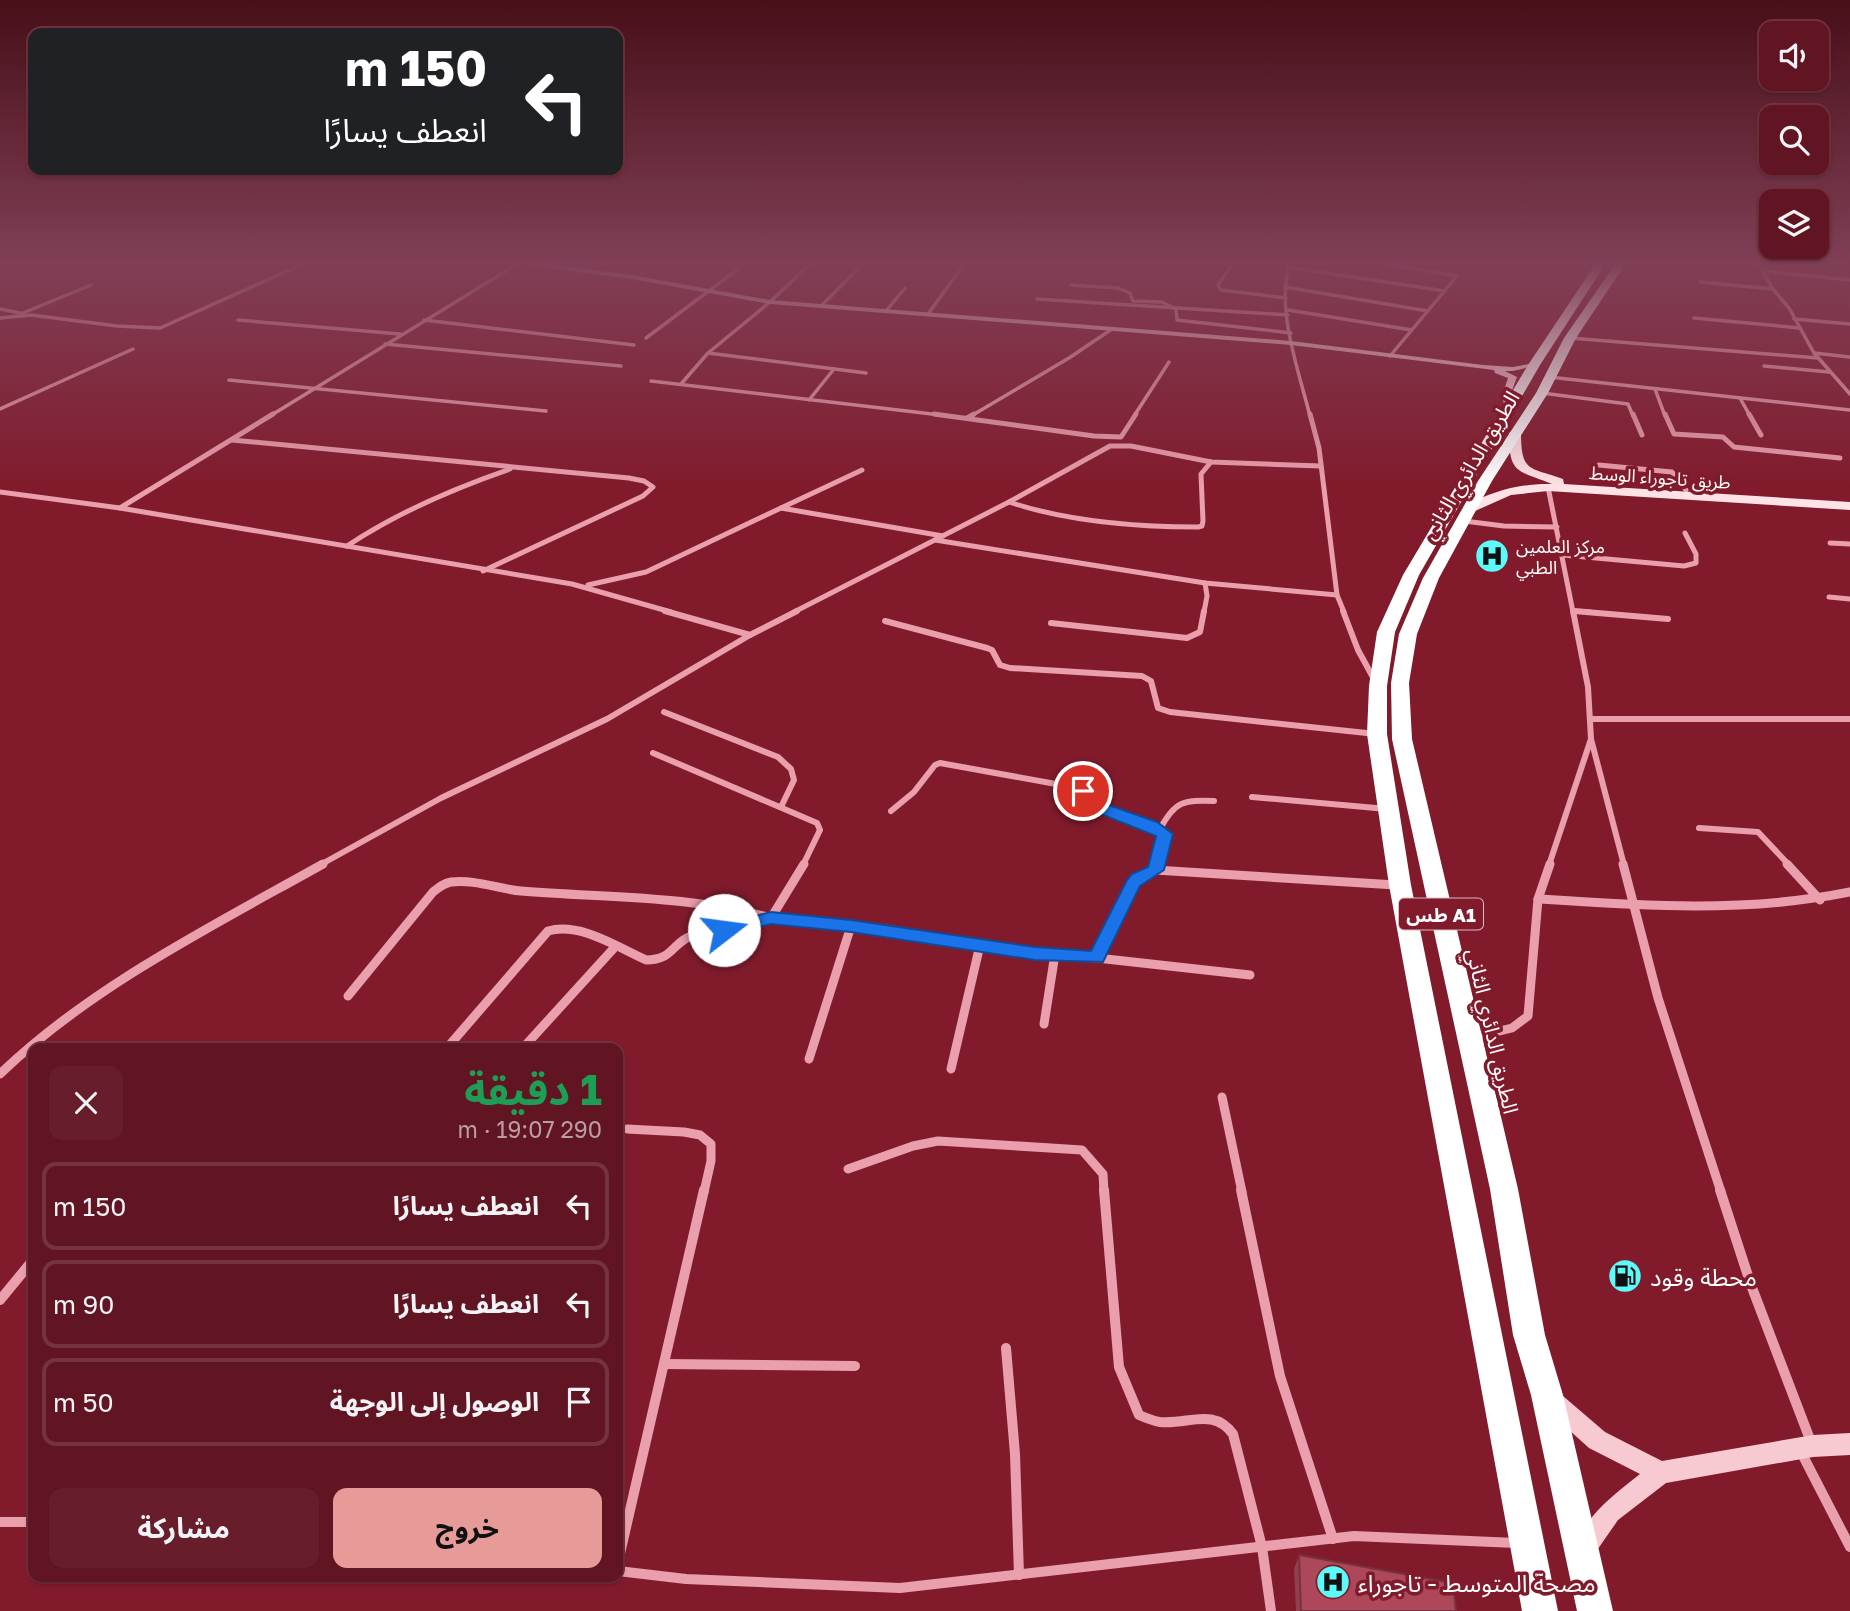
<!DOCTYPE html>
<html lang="ar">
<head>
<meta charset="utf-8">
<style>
	body { margin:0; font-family:"Golos Text","Noto Sans Arabic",sans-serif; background:#671d2a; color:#f1f3f6; direction:rtl; height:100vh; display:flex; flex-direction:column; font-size:26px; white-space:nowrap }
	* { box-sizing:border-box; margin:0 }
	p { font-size:23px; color:#ba9ea5 }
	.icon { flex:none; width:38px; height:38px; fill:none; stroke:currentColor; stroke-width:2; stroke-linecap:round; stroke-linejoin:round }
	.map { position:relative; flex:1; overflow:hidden; direction:ltr }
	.drawer { position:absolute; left:28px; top:1043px; width:595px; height:539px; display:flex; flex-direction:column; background:#611421; border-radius:14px; box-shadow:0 2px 5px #0004,0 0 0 2px #75333f; direction:rtl }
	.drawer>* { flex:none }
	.top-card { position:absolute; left:28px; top:28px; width:595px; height:147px; border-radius:14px; box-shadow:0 2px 5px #0004,0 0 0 2px #75333f; direction:rtl; background:#202124; color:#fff; overflow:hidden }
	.tools { position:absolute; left:1759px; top:21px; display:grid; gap:14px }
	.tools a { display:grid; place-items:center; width:70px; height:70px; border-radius:14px; background:#611421; box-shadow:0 2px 5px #0004,0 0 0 2px #75333f; font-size:35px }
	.pin { position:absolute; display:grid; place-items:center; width:60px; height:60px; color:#fff; margin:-30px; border:4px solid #fff; border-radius:50%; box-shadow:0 2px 7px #0007 }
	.me { position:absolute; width:77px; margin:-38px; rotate:75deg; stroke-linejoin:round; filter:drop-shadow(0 0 5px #0008) }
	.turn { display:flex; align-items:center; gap:24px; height:147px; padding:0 21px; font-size:32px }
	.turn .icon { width:91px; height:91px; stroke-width:2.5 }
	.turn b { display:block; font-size:49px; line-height:60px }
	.round { display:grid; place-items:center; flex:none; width:74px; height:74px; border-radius:14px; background:#671d2a }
	.headline { display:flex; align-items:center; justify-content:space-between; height:119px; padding:0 21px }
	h1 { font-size:42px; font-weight:700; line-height:52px; color:#1e9e55 }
	.button { display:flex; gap:14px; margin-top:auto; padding:14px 21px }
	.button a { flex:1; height:80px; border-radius:14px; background:#e69b98; color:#111; font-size:28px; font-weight:700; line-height:80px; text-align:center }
	.button a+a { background:#671d2a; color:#f1f3f6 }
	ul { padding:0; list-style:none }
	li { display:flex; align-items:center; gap:21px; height:88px; margin:0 14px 10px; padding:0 7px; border:4px solid #75333f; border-radius:14px }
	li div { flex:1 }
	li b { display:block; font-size:26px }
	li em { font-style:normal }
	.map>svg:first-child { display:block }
</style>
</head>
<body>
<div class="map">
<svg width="1850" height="1611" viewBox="0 0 1850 1611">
	<rect width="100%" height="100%" fill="#811b2c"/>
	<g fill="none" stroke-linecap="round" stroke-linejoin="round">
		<!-- street-far4 -->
		<g stroke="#ea9fac" stroke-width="3.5">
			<polyline points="811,263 770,302 708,353 866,373"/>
			<polyline points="1233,263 1218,285 1221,290 1286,298"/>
			<path d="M 1290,263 C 1275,307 1299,372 1310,416"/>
			<polyline points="1381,263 1457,276 1390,356"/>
			<polyline points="1758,263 1773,289 1789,308 1814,353 1850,394"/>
			<polyline points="1287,267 1445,291"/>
			<polyline points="580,269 591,263"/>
			<polyline points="1763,271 1850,280"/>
			<polyline points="1700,282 1773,289"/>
			<polyline points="1071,285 1118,288 1130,293 1133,301 1162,302 1176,309 1177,320 1291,333"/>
			<polyline points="1285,287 1428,311"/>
			<polyline points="1037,299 1288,315"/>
			<polyline points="821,306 864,263"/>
			<polyline points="0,309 20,313"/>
			<polyline points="1288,310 1412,330"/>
			<polyline points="886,311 905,288"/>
			<polyline points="23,313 91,285"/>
			<polyline points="928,314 965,263"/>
			<polyline points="0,318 31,315 117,326 160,328 305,263"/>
			<polyline points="1694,318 1800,328"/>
			<polyline points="1794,319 1850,324"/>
			<polyline points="238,320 400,334"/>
			<polyline points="424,320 634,345"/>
			<polyline points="646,338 746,263"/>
			<polyline points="1570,338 1818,358"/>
			<polyline points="385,344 621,366"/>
			<polyline points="1814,353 1850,357"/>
			<polyline points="1764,366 1829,372"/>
			<polyline points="1549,377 1850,410"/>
			<polyline points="229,380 546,411"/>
			<polyline points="651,381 949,416"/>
			<polyline points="681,384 708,353"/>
			<polyline points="1655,389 1665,416"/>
			<polyline points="1542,393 1628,404 1633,416"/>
			<polyline points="1740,398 1750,416"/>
			<polyline points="809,400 834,369"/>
			<polyline points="0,409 133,349"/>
			<polyline points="270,416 519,263"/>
			<polyline points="971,416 1069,358 1112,329"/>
			<polyline points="1134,416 1169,362"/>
		</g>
		<!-- street-far3 -->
		<g stroke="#ea9fac" stroke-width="5">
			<polyline points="273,414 120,508 572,584 671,612"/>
			<polyline points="934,414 1094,436 1121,437 1136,414"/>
			<polyline points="1310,414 1319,448 1337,595 1344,612"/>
			<polyline points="1633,414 1642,435"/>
			<polyline points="1665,414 1674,434 1723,437 1734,447 1840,458"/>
			<polyline points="1749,414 1761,435"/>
			<polyline points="967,418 974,414"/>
			<polyline points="232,440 629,478 644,481 653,487 643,496 483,571"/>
			<polyline points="1599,465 1672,472 1686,490"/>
			<polyline points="1548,487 1573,612"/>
			<polyline points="0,492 120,508"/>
			<path d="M 1009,502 C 1066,521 1138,527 1198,527 L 1202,526 L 1203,521 L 1201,474 L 1211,462"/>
			<polyline points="781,508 862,470"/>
			<polyline points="1464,521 1504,526 1557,527"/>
			<polyline points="935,540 1205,583 1337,595"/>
			<polyline points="1830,543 1850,544"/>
			<path d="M 347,546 C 398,512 452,489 510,469"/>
			<polyline points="1563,555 1684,566 1696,563 1696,554 1685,533"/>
			<polyline points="588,585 646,572 781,508 943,536"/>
			<polyline points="1829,597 1850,599"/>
			<polyline points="1574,611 1590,612"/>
			<polyline points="794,612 1009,502 1110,446 1131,446 1211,462 1321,466"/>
			<polyline points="1204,612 1207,596 1205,583"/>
		</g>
		<!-- street-far2 -->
		<g stroke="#ea9fac" stroke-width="6">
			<polyline points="665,611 750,635"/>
			<polyline points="1343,611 1358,650 1375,681"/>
			<polyline points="1574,611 1668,619"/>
			<polyline points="885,621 987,648 992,650 1000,665 1010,668 1142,676 1151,681 1158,708 1170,712 1376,734"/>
			<polyline points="1051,623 1187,638 1200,632 1204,611"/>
			<polyline points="664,712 778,757 791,769 794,780 781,807"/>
			<polyline points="1590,719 1850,719"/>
			<polyline points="1591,739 1624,865"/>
			<polyline points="653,753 817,823 820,830 803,865"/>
			<polyline points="1252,797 1387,809"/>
			<polyline points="891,811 914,792 935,765 940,763 1078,788 1087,793 1092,804 1152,826 1165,834 1156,865"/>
			<polyline points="1699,828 1758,832 1789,865"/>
			<path d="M 1160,829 C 1175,801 1183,800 1214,801"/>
			<polyline points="320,865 441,798 607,719 750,635 797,611"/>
			<polyline points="1549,865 1591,739 1588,687 1573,611"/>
		</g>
		<!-- street-far1 -->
		<g stroke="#ea9fac" stroke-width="9">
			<polyline points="1623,864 1658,998 1721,1192"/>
			<polyline points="1787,864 1820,900"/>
			<polyline points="1155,870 1157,864"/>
			<path d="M 1538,899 C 1643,906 1746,913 1850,892"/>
			<polyline points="1097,958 1250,975"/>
			<path d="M 348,996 L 433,892 C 439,887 444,883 451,882 C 475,879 498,889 521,891 C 606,898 688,895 771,918 L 804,864"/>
			<polyline points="1044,1024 1055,954"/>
			<polyline points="1475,1037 1512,1028 1528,1016 1538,899 1550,864"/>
			<path d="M 447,1048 L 548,931 C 580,922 617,947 646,960 C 673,960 671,944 691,936 C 704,930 760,918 774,918 C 881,922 989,951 1097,958 L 1133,884 L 1138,878 L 1155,870 L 1396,885"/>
			<polyline points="523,1048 614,948"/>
			<polyline points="809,1059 851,926"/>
			<polyline points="951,1069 980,945"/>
			<path d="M 0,1074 C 90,987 214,925 323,864"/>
			<polyline points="1222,1097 1242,1192"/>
			<polyline points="627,1129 684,1132 700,1135 711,1144 711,1161 704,1192"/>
			<polyline points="848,1169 913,1146 938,1141 1082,1150 1103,1174 1104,1192"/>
		</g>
		<!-- street -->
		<g stroke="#ea9fac" stroke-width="10">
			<path d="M 1104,1190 L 1119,1367 L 1139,1415 C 1146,1418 1153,1421 1160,1422 C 1188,1425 1213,1407 1233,1434 L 1262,1547 L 1271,1611"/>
			<polyline points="1241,1190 1280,1376 1333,1539"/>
			<polyline points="1720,1190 1751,1285 1811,1442"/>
			<polyline points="0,1300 33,1260"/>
			<polyline points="1006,1348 1015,1454 1019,1575"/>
			<polyline points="664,1364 855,1366"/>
			<polyline points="1801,1452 1850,1547"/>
			<polyline points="0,1522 33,1522"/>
			<polyline points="618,1562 704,1190"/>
			<polyline points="618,1571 686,1579 900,1588 1354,1536 1516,1543"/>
		</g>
		<!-- secondary -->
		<g fill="#f7cad1" fill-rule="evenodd">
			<polygon points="523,263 539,263 632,275 770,300 1291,341 1483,365 1513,367 1534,363 1538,365 1513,371 1505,371 1517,377 1510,396 1513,408 1509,411 1505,408 1502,396 1508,378 1495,373 1494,370 1291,345 770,304 632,279 526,265"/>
			<path d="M 1555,1393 L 1563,1396 L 1605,1432 L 1662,1461 L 1813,1435 L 1850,1433 L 1850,1455 L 1813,1457 L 1666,1483 L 1618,1520 L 1593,1556 L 1585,1560 L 1577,1556 L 1573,1548 C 1587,1515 1613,1495 1640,1474 L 1589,1448 L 1547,1410 L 1544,1403 L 1547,1396 Z"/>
		</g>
		<!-- primary -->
		<path fill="#fee2e6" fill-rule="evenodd" d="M 1515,430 L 1521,433 C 1521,473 1530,467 1563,479 L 1564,484 L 1850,502 L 1850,510 L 1548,491 L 1511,495 L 1475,511 L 1467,511 L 1467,505 C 1493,491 1522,483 1552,484 C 1517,470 1509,474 1509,433 Z"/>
		<!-- highway -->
		<g fill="#fff" fill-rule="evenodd">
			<polygon points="1596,263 1606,263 1540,365 1419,575 1395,632 1387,686 1387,734 1411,885 1558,1611 1522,1611 1389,885 1367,734 1369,686 1377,632 1403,575 1528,365"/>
			<polygon points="1616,263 1626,263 1576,338 1548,393 1492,481 1439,578 1417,634 1409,683 1412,739 1518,1189 1545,1335 1563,1395 1613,1611 1577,1611 1531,1395 1513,1335 1490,1189 1392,739 1391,683 1399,634 1423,578 1478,481 1536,393 1564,338"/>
		</g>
	</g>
	<!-- wall -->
	<polygon fill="#943e4d" points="1299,1555 1456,1611 1296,1611 1294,1569"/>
	<!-- building -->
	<polygon fill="#ac4859" stroke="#78323e" stroke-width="2" points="1299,1555 1453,1583 1456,1611 1301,1611"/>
	<!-- sky -->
	<linearGradient id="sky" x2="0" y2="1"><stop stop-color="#470f18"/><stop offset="0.54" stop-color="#803f56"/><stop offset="1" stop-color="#803f56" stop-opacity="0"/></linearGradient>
	<rect width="1850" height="488" fill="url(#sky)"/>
	<!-- route -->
	<polygon fill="#1a73e8" stroke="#114b97" stroke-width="2" points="1083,786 1089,787 1097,801 1157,822 1173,834 1164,870 1140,886 1103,962 1035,960 851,932 771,924 724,936 715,930 717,926 771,912 851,920 1035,947 1091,951 1127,880 1132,874 1148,867 1156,836 1086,808 1075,791"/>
	<!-- icons -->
	<defs>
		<g id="hospital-disc" transform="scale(1.75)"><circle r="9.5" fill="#5cfbf9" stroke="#811b2c"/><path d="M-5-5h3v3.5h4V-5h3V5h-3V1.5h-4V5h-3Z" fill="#111"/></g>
		<g id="fuel-disc" transform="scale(1.75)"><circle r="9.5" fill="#5cfbf9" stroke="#811b2c"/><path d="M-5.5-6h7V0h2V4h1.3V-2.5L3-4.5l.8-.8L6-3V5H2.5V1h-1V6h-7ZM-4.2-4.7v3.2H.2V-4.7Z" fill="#111"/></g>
	</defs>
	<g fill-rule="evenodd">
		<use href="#hospital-disc" x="1492" y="556"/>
		<use href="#fuel-disc" x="1625" y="1276"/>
		<use href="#hospital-disc" x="1333" y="1582"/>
	</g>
	<g text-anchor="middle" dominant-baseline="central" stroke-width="7" stroke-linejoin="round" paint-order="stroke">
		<!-- far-street labels -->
		<g font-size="18" fill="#fff" stroke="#811b2c">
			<text transform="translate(1660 477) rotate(4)">طريق تاجوراء الوسط</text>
		</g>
		<!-- far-poi labels -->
		<g font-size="18" fill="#fff" stroke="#811b2c" text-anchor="start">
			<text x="1516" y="546">مركز العلمين<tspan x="1516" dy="21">الطبي</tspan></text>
		</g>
		<!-- shield labels -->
		<rect fill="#811b2c" stroke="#d9bbc0" stroke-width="2" x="1399" y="898.5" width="84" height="31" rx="5"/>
		<g font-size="19" font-weight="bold" fill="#fff">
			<text x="1441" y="914">طس A1</text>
		</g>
		<!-- street labels -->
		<g font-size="21" fill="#fff" stroke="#811b2c">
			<text transform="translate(1470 465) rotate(-59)">الطريق الدائري الثاني</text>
			<text transform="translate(1493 1031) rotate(77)">الطريق الدائري الثاني</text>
		</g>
		<!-- near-poi labels -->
		<g font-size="24" fill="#fff" stroke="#811b2c" text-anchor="start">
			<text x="1650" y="1276">محطة وقود</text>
			<text x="1358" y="1582">مصحة المتوسط - تاجوراء</text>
		</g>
	</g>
</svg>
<div class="tools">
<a><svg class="icon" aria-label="sound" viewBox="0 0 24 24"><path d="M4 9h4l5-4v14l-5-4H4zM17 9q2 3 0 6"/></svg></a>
<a><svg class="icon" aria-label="search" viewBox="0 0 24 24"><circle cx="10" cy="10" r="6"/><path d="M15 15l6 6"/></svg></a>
<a><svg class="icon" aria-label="layers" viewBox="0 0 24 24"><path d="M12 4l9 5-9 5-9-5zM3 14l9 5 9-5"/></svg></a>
</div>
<div class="pin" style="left:1083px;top:791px;background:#d93025"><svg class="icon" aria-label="arrive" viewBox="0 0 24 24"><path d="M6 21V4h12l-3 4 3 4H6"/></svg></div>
<svg class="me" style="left:724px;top:930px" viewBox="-20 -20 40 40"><circle r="19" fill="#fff"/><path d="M0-13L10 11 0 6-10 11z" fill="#1a73e8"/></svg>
<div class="top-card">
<div class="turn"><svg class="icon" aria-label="left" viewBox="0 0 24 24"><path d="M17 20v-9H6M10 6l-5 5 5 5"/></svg><div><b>150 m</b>انعطف يسارًا</div></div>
</div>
<section class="drawer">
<div class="headline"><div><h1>1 دقيقة</h1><p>290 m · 19:07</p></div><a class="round"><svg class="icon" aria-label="close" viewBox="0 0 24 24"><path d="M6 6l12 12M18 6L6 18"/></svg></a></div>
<ul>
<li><svg class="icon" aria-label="left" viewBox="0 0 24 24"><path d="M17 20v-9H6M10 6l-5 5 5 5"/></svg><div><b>انعطف يسارًا</b></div><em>150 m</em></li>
<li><svg class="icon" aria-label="left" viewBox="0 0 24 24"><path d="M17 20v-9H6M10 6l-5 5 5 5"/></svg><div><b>انعطف يسارًا</b></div><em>90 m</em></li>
<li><svg class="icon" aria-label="arrive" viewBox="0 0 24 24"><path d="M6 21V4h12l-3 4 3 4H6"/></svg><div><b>الوصول إلى الوجهة</b></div><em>50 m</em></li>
</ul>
<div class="button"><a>خروج</a><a>مشاركة</a></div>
</section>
</div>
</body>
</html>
